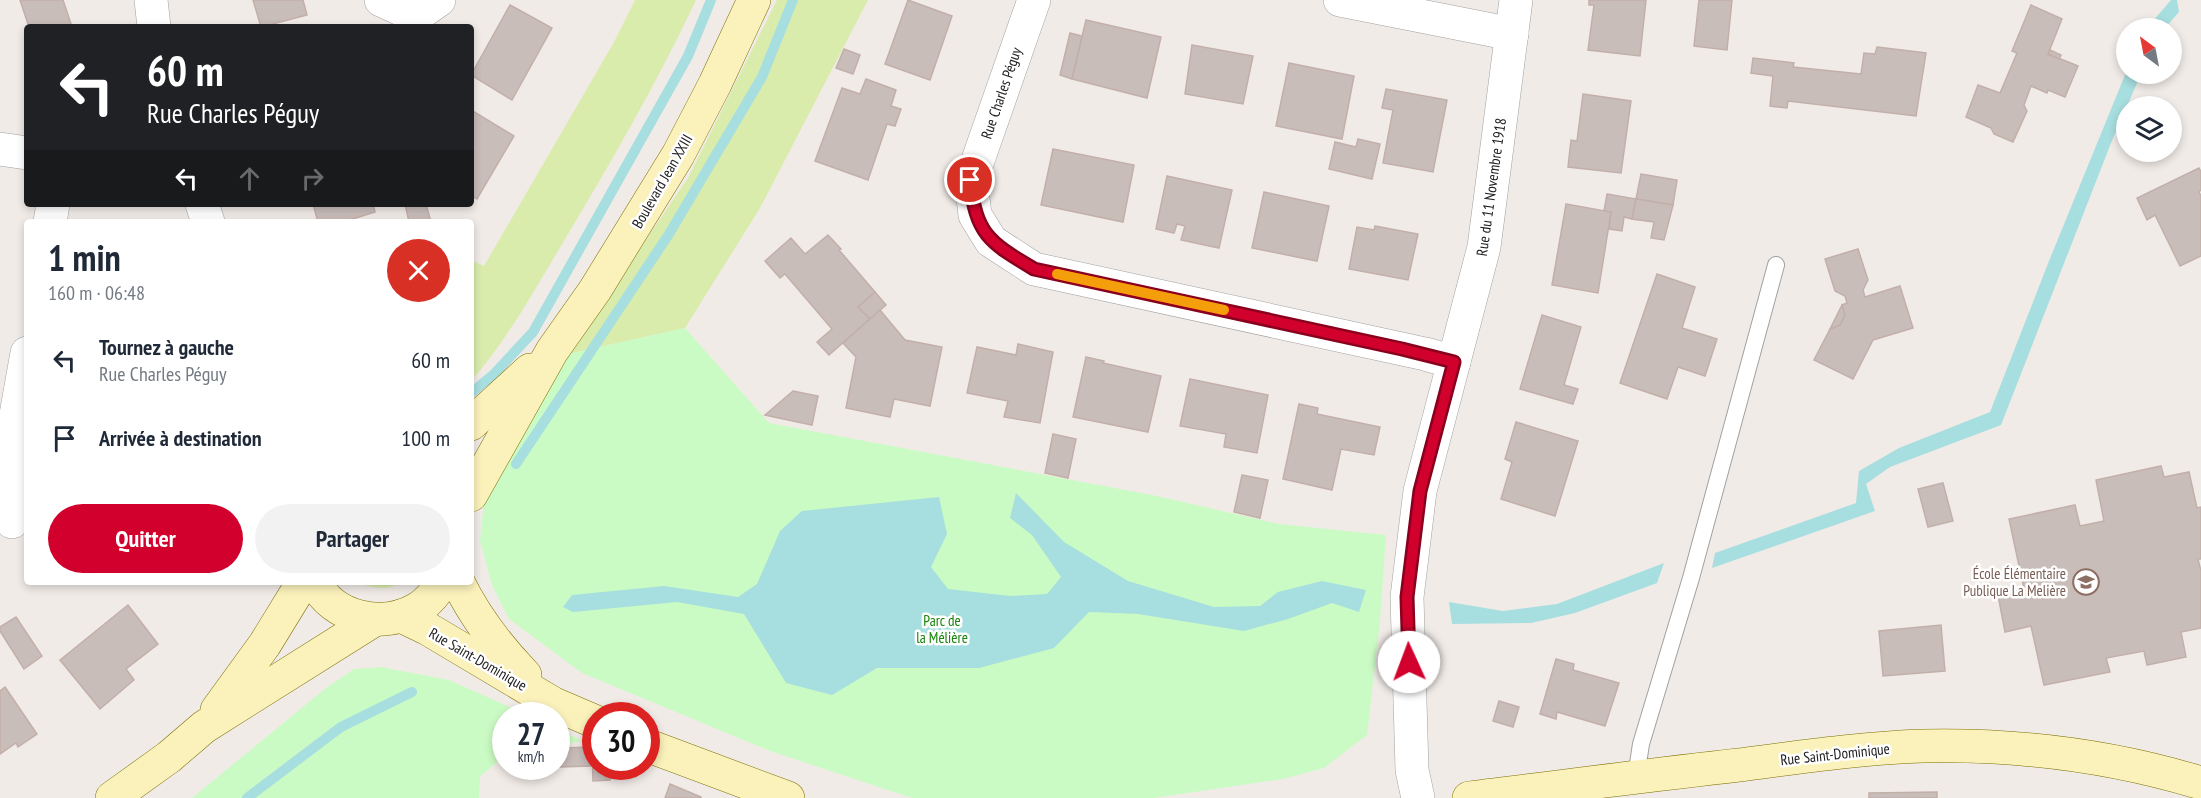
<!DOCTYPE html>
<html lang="fr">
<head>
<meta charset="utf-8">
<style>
	body { margin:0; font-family:"PT Sans Narrow",sans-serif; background:#f2f2f3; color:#1f2937; height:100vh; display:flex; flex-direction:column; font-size:22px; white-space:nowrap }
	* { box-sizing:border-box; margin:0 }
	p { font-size:20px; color:#747a83 }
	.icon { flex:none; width:33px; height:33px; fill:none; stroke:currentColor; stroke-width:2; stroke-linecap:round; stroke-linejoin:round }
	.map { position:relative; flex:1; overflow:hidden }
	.panel { position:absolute; left:24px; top:219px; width:450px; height:366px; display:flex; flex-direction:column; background:#fff; border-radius:6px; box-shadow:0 3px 9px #0003 }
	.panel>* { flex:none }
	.banner { position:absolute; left:24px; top:24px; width:450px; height:183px; border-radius:6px; box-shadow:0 3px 9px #0003; background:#202124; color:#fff; overflow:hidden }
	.needle { width:39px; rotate:328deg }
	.tools { position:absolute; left:2116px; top:18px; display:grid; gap:12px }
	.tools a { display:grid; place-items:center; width:66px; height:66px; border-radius:50%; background:#fff; box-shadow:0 3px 9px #0003; font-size:30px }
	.speed { position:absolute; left:492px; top:702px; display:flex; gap:12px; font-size:30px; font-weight:700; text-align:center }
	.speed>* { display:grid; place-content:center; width:78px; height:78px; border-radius:50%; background:#fff; box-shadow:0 3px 9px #0003; line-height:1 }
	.speed small { font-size:15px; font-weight:400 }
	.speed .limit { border:9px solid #d22; background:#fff; color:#111 }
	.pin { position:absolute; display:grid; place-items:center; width:51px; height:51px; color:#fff; margin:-26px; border:3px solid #fff; border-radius:50%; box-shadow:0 2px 6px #0007 }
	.me { position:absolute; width:66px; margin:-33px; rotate:358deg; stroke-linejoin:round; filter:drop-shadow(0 0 4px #0008) }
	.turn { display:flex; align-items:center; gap:21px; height:126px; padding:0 24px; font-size:27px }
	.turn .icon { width:78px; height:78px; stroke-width:2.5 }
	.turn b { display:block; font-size:42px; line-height:51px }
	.lanes { display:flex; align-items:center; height:57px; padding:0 24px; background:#0003; justify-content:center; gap:30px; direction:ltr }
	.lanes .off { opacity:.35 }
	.round { display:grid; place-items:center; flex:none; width:63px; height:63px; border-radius:32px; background:#f2f2f3 }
	.headline { display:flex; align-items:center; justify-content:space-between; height:102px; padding:0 24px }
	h1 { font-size:36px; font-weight:700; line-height:45px }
	.primary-button { display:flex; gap:12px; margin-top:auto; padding:12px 24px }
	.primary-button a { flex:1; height:69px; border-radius:36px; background:#d1002c; color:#fff; font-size:24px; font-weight:700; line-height:69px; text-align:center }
	.primary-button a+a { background:#f2f2f3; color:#1f2937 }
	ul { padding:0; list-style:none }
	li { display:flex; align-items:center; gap:18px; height:78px; padding:0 24px }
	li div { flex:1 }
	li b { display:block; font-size:22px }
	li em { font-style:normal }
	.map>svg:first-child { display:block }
</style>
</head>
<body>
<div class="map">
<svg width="2201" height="798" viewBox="0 0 2201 798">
	<rect width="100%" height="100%" fill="#f1ebe7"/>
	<!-- grass -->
	<g fill="#d9ecac">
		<path d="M 635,0 L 696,0 C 657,83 611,162 564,241 C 535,289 508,339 471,381 L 471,260 L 484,266 L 614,42 Z"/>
		<polygon points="777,0 868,0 760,208 685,328 568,354 688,178"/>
		<path d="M 358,582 L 402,582 C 388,591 372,589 358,582 Z"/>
	</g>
	<!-- park -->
	<g fill="#cbfbc4">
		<polygon points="685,328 769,423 1157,496 1279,524 1386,535 1380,621 1367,735 1324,768 1283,779 1154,798 912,798 770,751 582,673 509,619 492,585 480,541 485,492 568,354"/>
		<polygon points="381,667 449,680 527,715 506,716 505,756 480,776 479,798 192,798 326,688 354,669"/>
		<polygon points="557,729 583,741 557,746"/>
	</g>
	<!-- water -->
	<g fill="#a7dedf">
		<polygon points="2171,0 2177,0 2179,12 2165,28 2147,28"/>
		<polygon points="2127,70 2127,74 2141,74 2111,143 2001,425 1890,467 1866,484 1875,511 1712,568 1715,553 1856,503 1859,471 1899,448 1990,412 2049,261"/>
		<polygon points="1016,493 1064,542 1128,581 1214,607 1260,606 1278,592 1322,581 1366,590 1359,612 1332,603 1288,619 1244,631 1138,614 1089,612 1054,648 979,668 877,668 832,695 786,683 744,614 677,602 573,612 563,607 572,595 664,586 738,597 757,584 780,531 802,511 939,497 947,534 931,567 948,589 1010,596 1047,594 1061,577 1032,535 1010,518"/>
		<polygon points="1664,563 1657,583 1575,613 1531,623 1452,624 1449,602 1503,611 1557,604"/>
	</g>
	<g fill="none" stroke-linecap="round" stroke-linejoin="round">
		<!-- stream -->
		<g stroke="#a7dedf" stroke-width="10">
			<polyline points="471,393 494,374 533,332 688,56 711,0"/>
			<polyline points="516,464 669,234 762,77 793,0"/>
			<polyline points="247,798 341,727 412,692"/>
		</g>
	</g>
	<!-- building -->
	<g fill="#c9bdba" stroke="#c3afa9" stroke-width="1.5">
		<polygon points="20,0 63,0 72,27 29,27"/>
		<polygon points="253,0 303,0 307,15 261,27"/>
		<polygon points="908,0 952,16 930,80 885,64"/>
		<polygon points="1589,0 1646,0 1640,56 1588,50 1594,5 1589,5"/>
		<polygon points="1699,0 1732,0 1727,50 1694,46"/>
		<polygon points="510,5 552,28 512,100 471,75"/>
		<polygon points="2031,5 2062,19 2048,54 2078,66 2065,97 2048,90 2047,93 2031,86 2024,105 2027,111 2013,142 1994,134 1991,128 1966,117 1978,85 2000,93 2017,53 2012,51"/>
		<polygon points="1086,20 1161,37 1147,98 1072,79"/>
		<polygon points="1070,33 1082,36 1072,79 1060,75"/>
		<polygon points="1192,45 1253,56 1243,104 1185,94"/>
		<polygon points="1877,47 1926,53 1916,116 1788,101 1787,108 1770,106 1773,76 1751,73 1753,58 1794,63 1793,67 1861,74 1864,53 1875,54"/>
		<polygon points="844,49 860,55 853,74 836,68"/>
		<polygon points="2050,50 2061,55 2059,59 2048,54"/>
		<polygon points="1289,63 1354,76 1342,139 1276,126"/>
		<polygon points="866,79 896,90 891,106 901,109 895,126 887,124 868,180 815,161 842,88 860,94"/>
		<polygon points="1386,89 1447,100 1433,172 1383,163 1393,110 1382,108"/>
		<polygon points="1583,94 1631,101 1621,173 1568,167 1571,140 1577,141"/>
		<polygon points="471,110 514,136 477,199 471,195"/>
		<polygon points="1358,139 1380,144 1372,179 1329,169 1335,142 1356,147"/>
		<polygon points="1053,149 1134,165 1123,222 1041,205"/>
		<polygon points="2199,168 2201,172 2201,190 2199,192 2201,196 2201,256 2180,266 2155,215 2147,220 2137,198"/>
		<polygon points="1641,174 1677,180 1673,205 1636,199"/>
		<polygon points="1167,176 1232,190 1219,248 1181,240 1185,226 1177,224 1174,233 1156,229"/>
		<polygon points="1264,192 1329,206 1317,261 1252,248"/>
		<polygon points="1607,194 1636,199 1632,219 1624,217 1622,231 1609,229 1611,212 1604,211"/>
		<polygon points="1636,199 1673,205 1664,240 1651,238 1654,222 1632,219"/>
		<polygon points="313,204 373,204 375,212 343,222 318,222"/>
		<polygon points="405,204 426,204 431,222 409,222"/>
		<polygon points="1566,204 1611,212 1598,293 1552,285"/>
		<polygon points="1375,226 1418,234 1408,280 1349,269 1357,227 1374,230"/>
		<polygon points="828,235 841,249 839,250 875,292 858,307 870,319 829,355 817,342 832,329 785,274 780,278 765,261 791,238 805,254"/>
		<polygon points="1858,249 1868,280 1863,290 1865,297 1900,286 1913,328 1873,340 1853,379 1814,360 1830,329 1840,325 1845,315 1842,305 1847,303 1845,296 1835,291 1825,259"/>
		<polygon points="1657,274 1695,287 1682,328 1717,339 1705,376 1678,367 1667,399 1620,383"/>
		<polygon points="875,292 886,305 870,319 858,307"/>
		<polygon points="1842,305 1845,315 1840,325 1830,329"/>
		<polygon points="880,310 905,340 942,347 930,406 894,399 890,417 846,408 856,357 843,343"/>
		<polygon points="1542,315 1581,327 1564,385 1578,389 1573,404 1520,389"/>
		<polygon points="1018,344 1053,352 1040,423 1004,417 1008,401 967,393 977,347 1016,355"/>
		<polygon points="1086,357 1104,361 1103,363 1161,376 1148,432 1073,417"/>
		<polygon points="1190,379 1268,395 1257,453 1224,447 1226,434 1180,426"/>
		<polygon points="793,391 818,396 812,425 765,415"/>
		<polygon points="1299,404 1318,408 1317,414 1380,427 1374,455 1341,449 1332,490 1283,479"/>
		<polygon points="1516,422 1578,441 1555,516 1501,499 1512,462 1505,459"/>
		<polygon points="1053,434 1076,439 1068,478 1045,473"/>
		<polygon points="2161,466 2164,477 2189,472 2197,508 2201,507 2201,559 2198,559 2201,571 2201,628 2181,632 2186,657 2147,665 2144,651 2106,658 2110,672 2044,685 2031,626 2005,632 1998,595 2024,589 2009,519 2075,505 2080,526 2104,521 2096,480"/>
		<polygon points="1242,475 1268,480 1260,518 1234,512"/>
		<polygon points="1943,483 1953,521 1928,527 1918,489"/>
		<polygon points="128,605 158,644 126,669 134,680 100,709 60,660"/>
		<polygon points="16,617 42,656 24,669 0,631 0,627"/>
		<polygon points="1941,625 1945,671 1883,676 1879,631"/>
		<polygon points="1556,659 1574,664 1573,670 1619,683 1605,726 1557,712 1556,719 1540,714"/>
		<polygon points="5,687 37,734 18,747 16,743 0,754 0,691"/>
		<polygon points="1499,701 1519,707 1513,727 1493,721"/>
		<polygon points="592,747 592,766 560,767 559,748"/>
		<polygon points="592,747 596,748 596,766 615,766 610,780 593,781"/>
		<polygon points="670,784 701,797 701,798 665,798"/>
		<polygon points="1937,792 1937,798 1869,798 1869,793"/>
	</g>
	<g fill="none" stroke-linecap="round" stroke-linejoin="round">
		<!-- lane casing -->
		<g stroke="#a1a1a1" stroke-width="18">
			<polyline id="lane" points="1636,777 1641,744 1691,578 1776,265"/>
		</g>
		<!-- street casing -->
		<g stroke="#a1a1a1" stroke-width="34">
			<g id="street">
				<polyline points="151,0 154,27"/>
				<polyline points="381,0 416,16 439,0"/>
				<polyline points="1034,0 971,180 975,215 991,241 1034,269 1425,354 1454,362"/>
				<polyline points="1340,0 1512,34"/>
				<polyline points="0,149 27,153"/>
				<polyline points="202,204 208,222"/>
				<polyline points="50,222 53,204"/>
				<polyline points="12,522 14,426 27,353"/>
				<polyline points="1418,798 1412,770 1407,597 1420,491 1484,247 1516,0"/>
			</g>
		</g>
		<!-- secondary casing -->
		<g stroke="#7c7003" stroke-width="34">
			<g id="secondary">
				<polyline points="471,424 530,370"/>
				<polyline points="471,495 552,351 595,290 678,155 715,84 754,0"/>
				<path d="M 315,582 C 333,619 383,629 417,609 C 428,603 436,592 443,582"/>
				<path d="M 458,582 C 475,617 498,647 525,675"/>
				<polyline points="401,616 428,629 554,704 596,722"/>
				<polyline points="217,710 265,644 303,582"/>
				<polyline points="646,745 788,798"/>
				<polyline points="112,798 169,757 204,727 374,620"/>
				<path d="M 1469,798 C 1559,787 1649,775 1739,765 C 1800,757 1862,748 1923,746 C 2016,744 2112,756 2201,783"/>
			</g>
		</g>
		<!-- lane -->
		<use href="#lane" stroke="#fff" stroke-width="16"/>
		<!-- street -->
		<use href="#street" stroke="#fff" stroke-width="33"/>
		<!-- secondary -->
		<use href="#secondary" stroke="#fbf1bb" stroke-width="33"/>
	</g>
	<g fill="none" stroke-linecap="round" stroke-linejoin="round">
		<!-- route casing -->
		<g stroke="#88001d" stroke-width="15">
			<path id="route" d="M 970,180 C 976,235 989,242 1034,269 L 1402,349 L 1454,362 L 1420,491 L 1407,597 L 1409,662"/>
		</g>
		<!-- route -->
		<use href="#route" stroke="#d1002c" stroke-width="10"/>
		<!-- slow -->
		<polyline stroke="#f59e0b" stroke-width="10" points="1057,274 1224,310"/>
	</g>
	<!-- icons -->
	<defs>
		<g id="school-ring" transform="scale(1.35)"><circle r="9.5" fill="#fff" stroke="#8d6e63" stroke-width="1.5"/><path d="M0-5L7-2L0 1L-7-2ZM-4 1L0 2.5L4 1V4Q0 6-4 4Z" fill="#8d6e63"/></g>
	</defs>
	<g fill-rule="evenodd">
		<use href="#school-ring" x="2086" y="582"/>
	</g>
	<g text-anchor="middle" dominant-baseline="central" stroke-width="5" stroke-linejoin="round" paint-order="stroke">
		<!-- street labels -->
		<g font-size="15" fill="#202020" stroke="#fff">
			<text transform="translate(1001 93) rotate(-71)">Rue Charles Péguy</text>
			<text transform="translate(662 181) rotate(-60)">Boulevard Jean XXIII</text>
			<text transform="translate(1491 187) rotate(-82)">Rue du 11 Novembre 1918</text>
			<text transform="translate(478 659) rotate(30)">Rue Saint-Dominique</text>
			<text transform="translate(1835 754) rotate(-6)">Rue Saint-Dominique</text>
		</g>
		<!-- education labels -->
		<g font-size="15" fill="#785e54" stroke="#fff" text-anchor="end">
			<text x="2066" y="573">École Élémentaire<tspan x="2066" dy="17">Publique La Melière</tspan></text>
		</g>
		<!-- park labels -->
		<g font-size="15" fill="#198309" stroke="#fff">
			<text x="942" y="620">Parc de<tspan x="942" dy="17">la Mélière</tspan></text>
		</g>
	</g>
</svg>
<div class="tools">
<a><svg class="needle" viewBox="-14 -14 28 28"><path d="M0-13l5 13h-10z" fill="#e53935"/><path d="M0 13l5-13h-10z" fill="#747a83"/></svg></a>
<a><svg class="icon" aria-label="layers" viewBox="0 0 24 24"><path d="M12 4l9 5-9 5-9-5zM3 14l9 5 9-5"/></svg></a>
</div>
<div class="speed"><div>27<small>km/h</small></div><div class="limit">30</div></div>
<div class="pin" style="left:970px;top:180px;background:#d93025"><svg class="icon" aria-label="arrive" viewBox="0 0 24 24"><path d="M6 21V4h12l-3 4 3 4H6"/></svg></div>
<svg class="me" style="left:1409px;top:662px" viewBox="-20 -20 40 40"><circle r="19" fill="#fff"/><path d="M0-13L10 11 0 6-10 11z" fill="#d1002c"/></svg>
<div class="banner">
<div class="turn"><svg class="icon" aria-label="left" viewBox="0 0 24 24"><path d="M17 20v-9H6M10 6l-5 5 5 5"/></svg><div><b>60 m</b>Rue Charles Péguy</div></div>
<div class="lanes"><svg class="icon" aria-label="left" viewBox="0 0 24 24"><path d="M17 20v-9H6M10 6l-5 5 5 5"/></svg><svg class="icon off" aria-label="ahead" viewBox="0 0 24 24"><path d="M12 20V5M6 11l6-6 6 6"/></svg><svg class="icon off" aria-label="right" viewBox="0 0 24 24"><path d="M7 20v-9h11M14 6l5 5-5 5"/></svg></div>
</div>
<section class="panel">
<div class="headline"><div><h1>1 min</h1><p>160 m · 06:48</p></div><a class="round" style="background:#d93025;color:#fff"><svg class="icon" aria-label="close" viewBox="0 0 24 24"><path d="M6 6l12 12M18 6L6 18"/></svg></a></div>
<ul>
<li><svg class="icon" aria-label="left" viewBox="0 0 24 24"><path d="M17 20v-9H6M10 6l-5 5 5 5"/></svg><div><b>Tournez à gauche</b><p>Rue Charles Péguy</p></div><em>60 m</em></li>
<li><svg class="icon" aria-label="arrive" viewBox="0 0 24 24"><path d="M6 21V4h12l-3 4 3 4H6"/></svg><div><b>Arrivée à destination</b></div><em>100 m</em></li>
</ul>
<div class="primary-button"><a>Quitter</a><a>Partager</a></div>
</section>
</div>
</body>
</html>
